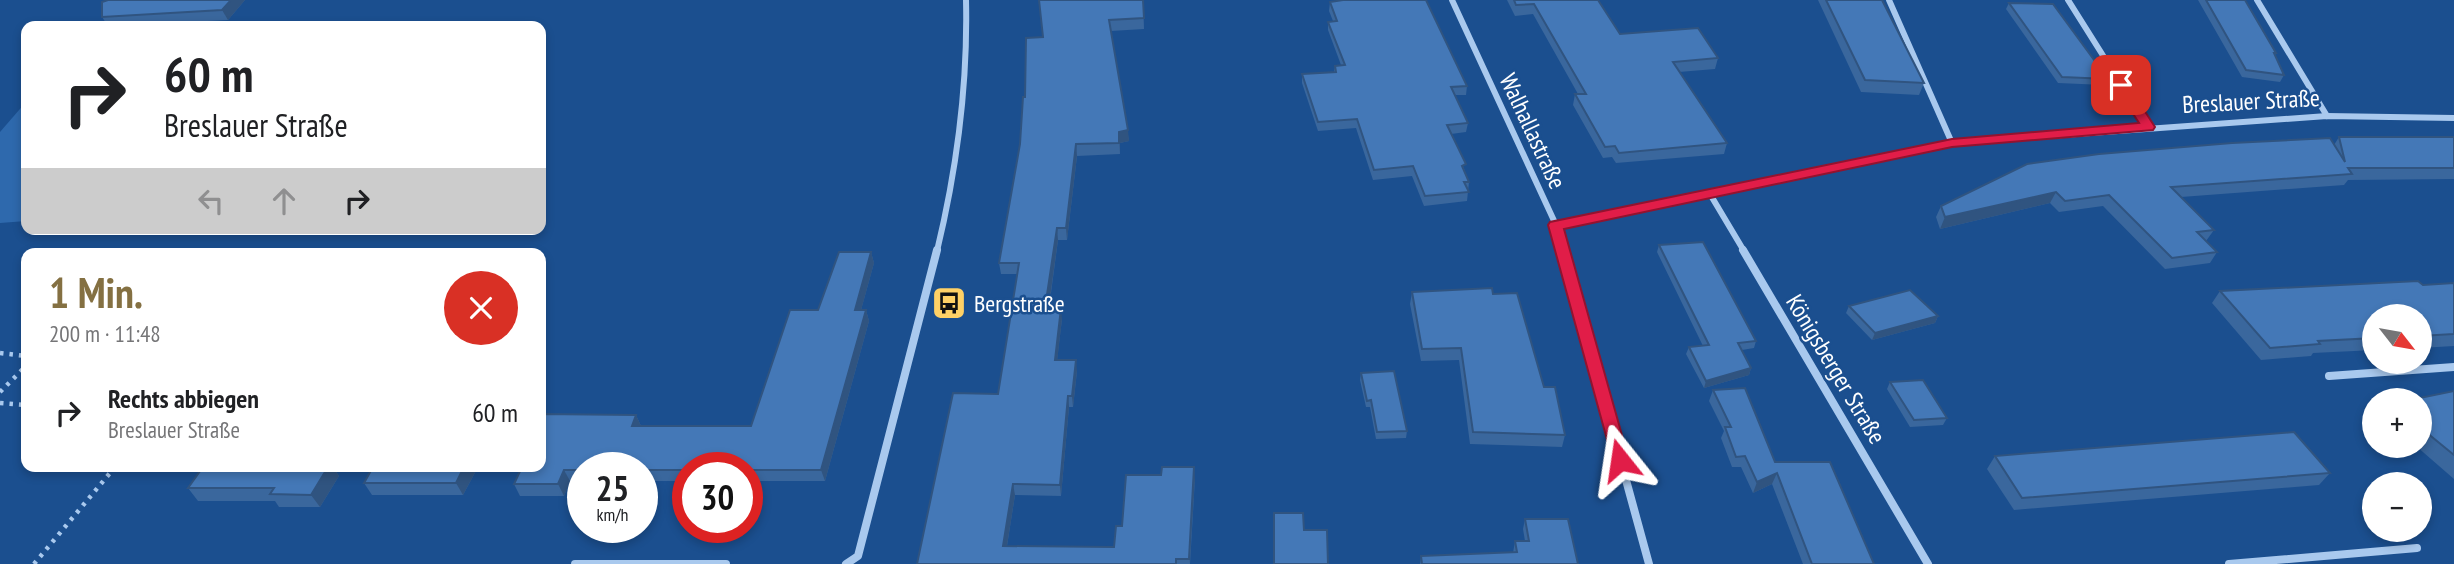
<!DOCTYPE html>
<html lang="de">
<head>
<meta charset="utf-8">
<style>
	body { margin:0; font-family:"PT Sans Narrow",sans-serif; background:#f2f2f2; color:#202124; height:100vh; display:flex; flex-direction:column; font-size:26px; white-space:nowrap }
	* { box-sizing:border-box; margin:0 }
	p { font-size:23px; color:#757577 }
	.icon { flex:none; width:38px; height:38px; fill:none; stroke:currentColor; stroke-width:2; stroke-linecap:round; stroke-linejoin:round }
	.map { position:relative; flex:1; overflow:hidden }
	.panel { position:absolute; left:21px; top:248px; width:525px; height:224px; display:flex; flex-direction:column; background:#fff; border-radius:14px; box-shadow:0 4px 10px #0003 }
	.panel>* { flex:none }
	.hud { position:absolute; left:21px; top:21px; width:525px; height:214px; border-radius:14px; box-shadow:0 4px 10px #0003; background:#fff; color:#202124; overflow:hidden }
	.needle { width:46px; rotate:121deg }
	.fabs { position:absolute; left:2362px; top:304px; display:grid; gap:14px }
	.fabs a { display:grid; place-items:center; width:70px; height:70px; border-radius:50%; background:#fff; box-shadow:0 4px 10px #0003; font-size:35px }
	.speed { position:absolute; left:567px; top:452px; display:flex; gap:14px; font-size:35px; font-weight:700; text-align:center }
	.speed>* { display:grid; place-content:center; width:91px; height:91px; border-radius:50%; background:#fff; box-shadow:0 4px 10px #0003; line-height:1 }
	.speed small { font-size:18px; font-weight:400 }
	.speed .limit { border:10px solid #d22; background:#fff; color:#111 }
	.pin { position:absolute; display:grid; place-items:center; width:60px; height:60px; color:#fff; margin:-30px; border-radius:14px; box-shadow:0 4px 10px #0006 }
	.me { position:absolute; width:77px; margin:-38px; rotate:345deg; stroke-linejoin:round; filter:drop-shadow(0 0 5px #0008) }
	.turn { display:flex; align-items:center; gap:24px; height:147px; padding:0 28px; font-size:32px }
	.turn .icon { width:91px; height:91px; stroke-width:2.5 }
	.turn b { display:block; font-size:49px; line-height:60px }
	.lanes { display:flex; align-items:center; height:66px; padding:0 28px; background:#0003; justify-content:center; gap:35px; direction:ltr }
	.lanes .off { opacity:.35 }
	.round { display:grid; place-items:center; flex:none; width:74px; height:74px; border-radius:37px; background:#f2f2f2 }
	.overview { display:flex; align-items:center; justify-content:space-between; height:119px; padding:0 28px }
	h1 { font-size:42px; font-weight:700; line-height:52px; color:#847042 }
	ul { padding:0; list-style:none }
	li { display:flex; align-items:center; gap:21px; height:91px; padding:0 28px }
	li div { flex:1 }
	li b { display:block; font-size:26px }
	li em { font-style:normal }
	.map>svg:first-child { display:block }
</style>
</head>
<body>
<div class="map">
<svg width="2454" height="564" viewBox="0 0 2454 564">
	<rect width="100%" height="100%" fill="#1b4f8f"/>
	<!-- green -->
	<polygon fill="#2e69ad" points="26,102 26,221 0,223 0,132"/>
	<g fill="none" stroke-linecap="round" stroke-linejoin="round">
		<!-- path -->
		<g stroke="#a9c9ee" stroke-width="4.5" stroke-dasharray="3.5 6" stroke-linecap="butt">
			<polyline points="0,353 26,356"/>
			<polyline points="0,392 26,366"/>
			<polyline points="0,403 26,405"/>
			<polyline points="34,564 115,467"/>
		</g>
		<!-- street-far1 -->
		<g stroke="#a9c9ee" stroke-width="6">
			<polyline points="1452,0 1556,225 1563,251"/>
			<polyline points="1889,0 1952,143"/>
			<polyline points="2068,0 2148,127"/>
			<polyline points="2257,0 2327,116"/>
			<polyline points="1710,194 1744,251"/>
			<polyline points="1556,225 1952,143 2327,116 2454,118"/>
			<path d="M 937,251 C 957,168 968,86 966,0"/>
		</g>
		<!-- street -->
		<g stroke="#a9c9ee" stroke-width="8">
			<polyline points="1563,250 1649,564"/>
			<polyline points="1743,250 1928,564"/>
			<polyline points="2329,376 2454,367"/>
			<polyline points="575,564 726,564"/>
			<polyline points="846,564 858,556 937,250"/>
			<polyline points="2229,564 2417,548"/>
		</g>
	</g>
	<!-- wall -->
	<g fill="#3a679d">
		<polygon points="108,0 245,0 228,20 108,26 102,17"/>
		<polygon points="1143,0 1144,29 1111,31 1129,141 1120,143 1120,154 1077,156 1067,240 1058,240 1049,308 1062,319 1057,360 1077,371 1073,407 1069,407 1061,496 1015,495 1007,546 1114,547 1122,526 1195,478 1190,564 917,564 998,394 1017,274 1001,274 999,263 1020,144 1025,97 1043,37"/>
		<polygon points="1338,0 1426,0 1467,86 1466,95 1455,95 1468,123 1466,132 1451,134 1469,182 1467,201 1424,206 1412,176 1373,180 1356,128 1318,131 1302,83 1302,74 1334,72 1335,66 1341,65 1328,30 1328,22 1333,21 1329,11 1330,2 1339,1"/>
		<polygon points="1507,0 1598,0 1620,34 1718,58 1715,69 1679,72 1727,143 1724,154 1616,163 1612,157 1603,158 1573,105 1575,94 1578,94 1533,14 1515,16"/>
		<polygon points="1818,0 1882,0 1924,83 1919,95 1861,92"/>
		<polygon points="2198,0 2245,0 2276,53 2275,55 2284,75 2280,82 2242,77"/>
		<polygon points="2009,3 2108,79 2104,85 2058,83 2006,9"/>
		<polygon points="2339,137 2454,137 2454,179 2348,180 2344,185 2181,197 2214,230 2206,241 2217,252 2210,263 2165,269 2103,206 2059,212 2050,203 1940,229 1936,217 1941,206 2334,145"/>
		<polygon points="1659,245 1756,341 1754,348 1742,350 1751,368 1749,375 1704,388 1686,354 1689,347 1703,346 1657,252"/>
		<polygon points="871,252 874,263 861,310 866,310 869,321 825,481 747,481 747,467 688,467 688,481 642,481 642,467 583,467 583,481 570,481 564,496 520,496 514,484 636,415 641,426 751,426 818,310"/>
		<polygon points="2454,283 2454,346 2420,348 2420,317 2375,317 2375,350 2313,353 2311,356 2261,360 2212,303 2220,291 2423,285"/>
		<polygon points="1412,292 1493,294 1544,387 1565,435 1562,447 1470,444 1459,360 1421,361 1410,304"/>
		<polygon points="1849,306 1938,316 1935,323 1872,340 1846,313"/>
		<polygon points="1361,373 1407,431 1406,438 1376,439 1370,407 1366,407 1360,380"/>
		<polygon points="1890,382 1947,418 1943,425 1910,427 1887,389"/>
		<polygon points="1713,390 1775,462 1874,564 1803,564 1772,484 1753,493 1741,467 1732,467 1721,438 1724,431 1709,401"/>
		<polygon points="2454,391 2454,479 2416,446 2420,446 2420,401"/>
		<polygon points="1995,456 2330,473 2319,485 2014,510 1987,469"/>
		<polygon points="203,467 333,467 339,476 320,507 279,507 275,501 198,501 188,488"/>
		<polygon points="373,467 478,467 463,495 372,495 364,483"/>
		<polygon points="1525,519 1578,564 1420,564 1421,556 1513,553 1515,541 1525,541 1523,529"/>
	</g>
	<!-- shaded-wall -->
	<g fill="#305480">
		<polygon points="231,0 245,0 228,20 222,10"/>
		<polygon points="1128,130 1129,141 1120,143 1120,154 1119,132"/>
		<polygon points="1076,144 1077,156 1067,240 1066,228"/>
		<polygon points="2056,192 2050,203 1940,229 1945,217"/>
		<polygon points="1057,228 1058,240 1047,319 1045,308"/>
		<polygon points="871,252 874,263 858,321 855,310"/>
		<polygon points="1061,308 1062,319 1056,371 1055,360"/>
		<polygon points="866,310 869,321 825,481 821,470"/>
		<polygon points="1938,316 1935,323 1872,340 1875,333"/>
		<polygon points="1076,360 1077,371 1073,407 1072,396"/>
		<polygon points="1751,368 1749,375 1704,388 1706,381"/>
		<polygon points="1068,396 1069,407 1061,496 1060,485"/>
		<polygon points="636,415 641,426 632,426"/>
		<polygon points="328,467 333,467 339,476 320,507 311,495"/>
		<polygon points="464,467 478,467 463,495 456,483"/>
		<polygon points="1194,467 1195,478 1189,564 1189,559"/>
		<polygon points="564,470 570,481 564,496 558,484"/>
		<polygon points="1777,473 1772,484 1753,493 1757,482"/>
		<polygon points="1013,484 1015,495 1005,558 1003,546"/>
	</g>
	<!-- building -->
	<g fill="#4478b7" stroke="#305480" stroke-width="2">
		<polygon points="108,0 231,0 222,10 102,17 102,2"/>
		<polygon points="1039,0 1143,0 1144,18 1109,20 1128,130 1119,132 1119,143 1076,144 1066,228 1057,228 1045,308 1061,308 1055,360 1076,360 1072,396 1068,396 1060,485 1013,484 1003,546 1114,547 1116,526 1122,526 1126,475 1161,475 1162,467 1194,467 1189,559 1176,559 1176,564 917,564 953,393 998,394 1019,263 999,263 1020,144 1023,97 1025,97 1026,38 1043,37"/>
		<polygon points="1343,0 1426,0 1467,86 1451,87 1468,123 1447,125 1466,164 1462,166 1469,182 1464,182 1469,192 1425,196 1413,166 1374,170 1357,119 1318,122 1302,74 1336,72 1335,66 1345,65 1328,22 1337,21 1330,2"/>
		<polygon points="1514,0 1598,0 1620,34 1698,28 1718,58 1673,62 1727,143 1619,153 1615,146 1605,147 1575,94 1586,94 1534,4 1516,5"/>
		<polygon points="1826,0 1882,0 1924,83 1865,80"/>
		<polygon points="2206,0 2245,0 2276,53 2274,53 2284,75 2246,70"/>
		<polygon points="2009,3 2053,4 2108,79 2062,77"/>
		<polygon points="2339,137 2454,137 2454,168 2348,168 2352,174 2171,187 2214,230 2197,232 2217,252 2172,258 2109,195 2065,201 2056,192 1945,217 1941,206 2027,164 2099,154 2232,143 2330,138 2345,162"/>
		<polygon points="1703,242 1756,341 1738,343 1751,368 1706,381 1689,347 1709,345 1659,245"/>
		<polygon points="839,252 871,252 855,310 866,310 821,470 747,470 747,467 688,467 688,470 642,470 642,467 583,467 583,470 564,470 558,484 514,484 522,467 541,467 541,414 636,415 632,426 751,426 790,310 818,310"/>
		<polygon points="2418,281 2423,285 2454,283 2454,334 2420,336 2420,317 2375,317 2375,338 2318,341 2320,344 2270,348 2220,291"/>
		<polygon points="1492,288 1493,294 1517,293 1544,387 1555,387 1565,435 1473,432 1461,348 1422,349 1412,292"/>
		<polygon points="1910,290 1938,316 1875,333 1849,306"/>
		<polygon points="1394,371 1407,431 1377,432 1371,400 1367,401 1361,373"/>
		<polygon points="1923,380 1947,418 1914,420 1890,382"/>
		<polygon points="1745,388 1775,462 1830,462 1874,564 1812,564 1777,473 1757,482 1745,456 1736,457 1725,427 1731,427 1713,390"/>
		<polygon points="2454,391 2454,455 2427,433 2420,431 2420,401 2405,401"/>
		<polygon points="2294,432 2330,473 2022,498 1995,456"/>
		<polygon points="203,467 328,467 311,495 270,494 274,488 188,488"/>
		<polygon points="373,467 464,467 456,483 364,483"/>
		<polygon points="1274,513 1303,513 1304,530 1327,530 1328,564 1274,564"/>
		<polygon points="1525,519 1568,519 1578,564 1422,564 1421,556 1517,552 1515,541 1529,541"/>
	</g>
	<!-- route -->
	<polygon fill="#e11d48" stroke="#92132f" stroke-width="2" points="2121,80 2128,85 2155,127 2153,130 1952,147 1564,229 1629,460 1626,465 1614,465 1548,225 1550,222 1952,139 2139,123 2114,85"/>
	<!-- icons -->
	<defs>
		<g id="bus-square" transform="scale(1.75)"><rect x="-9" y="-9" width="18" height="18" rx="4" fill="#ffd166" stroke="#1b4f8f"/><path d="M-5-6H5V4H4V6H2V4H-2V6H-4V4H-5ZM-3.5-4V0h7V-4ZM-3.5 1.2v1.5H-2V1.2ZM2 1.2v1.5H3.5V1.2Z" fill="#111"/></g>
	</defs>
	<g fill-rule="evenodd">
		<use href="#bus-square" x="949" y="303"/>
	</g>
	<g text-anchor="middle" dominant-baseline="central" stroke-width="5" stroke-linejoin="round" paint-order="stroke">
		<!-- street labels -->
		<g font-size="24" fill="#fff" stroke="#1b4f8f">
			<text transform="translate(2251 101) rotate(-3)">Breslauer Straße</text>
			<text transform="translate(1533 131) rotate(65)">Walhallastraße</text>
			<text transform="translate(1836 369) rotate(59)">Königsberger Straße</text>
		</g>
		<!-- poi labels -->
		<g font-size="24" fill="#fff" stroke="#1b4f8f" text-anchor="start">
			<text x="974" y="303">Bergstraße</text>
		</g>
	</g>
</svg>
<div class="fabs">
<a><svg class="needle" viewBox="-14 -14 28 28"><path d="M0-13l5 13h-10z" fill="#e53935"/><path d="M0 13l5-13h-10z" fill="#757577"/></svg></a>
<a>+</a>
<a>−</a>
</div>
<div class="speed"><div>25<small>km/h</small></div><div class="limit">30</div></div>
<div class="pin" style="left:2121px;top:85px;background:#d93025"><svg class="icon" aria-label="arrive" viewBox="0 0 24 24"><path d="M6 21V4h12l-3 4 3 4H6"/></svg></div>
<svg class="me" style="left:1620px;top:460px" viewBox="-20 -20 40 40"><path d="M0-17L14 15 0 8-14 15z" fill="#e11d48" stroke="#fff" stroke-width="4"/></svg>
<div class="hud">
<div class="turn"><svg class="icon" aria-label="right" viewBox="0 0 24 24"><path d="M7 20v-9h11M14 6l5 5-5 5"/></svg><div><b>60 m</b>Breslauer Straße</div></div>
<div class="lanes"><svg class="icon off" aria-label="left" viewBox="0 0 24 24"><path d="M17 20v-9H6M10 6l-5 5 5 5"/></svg><svg class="icon off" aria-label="ahead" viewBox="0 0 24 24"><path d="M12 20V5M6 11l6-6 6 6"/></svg><svg class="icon" aria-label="right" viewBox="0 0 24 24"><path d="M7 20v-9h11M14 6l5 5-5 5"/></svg></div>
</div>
<section class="panel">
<div class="overview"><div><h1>1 Min.</h1><p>200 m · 11:48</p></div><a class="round" style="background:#d93025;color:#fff"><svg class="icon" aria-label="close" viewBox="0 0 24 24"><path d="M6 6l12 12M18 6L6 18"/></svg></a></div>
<ul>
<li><svg class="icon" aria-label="right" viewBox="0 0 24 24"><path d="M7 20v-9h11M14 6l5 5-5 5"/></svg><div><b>Rechts abbiegen</b><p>Breslauer Straße</p></div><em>60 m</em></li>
</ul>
</section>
</div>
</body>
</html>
